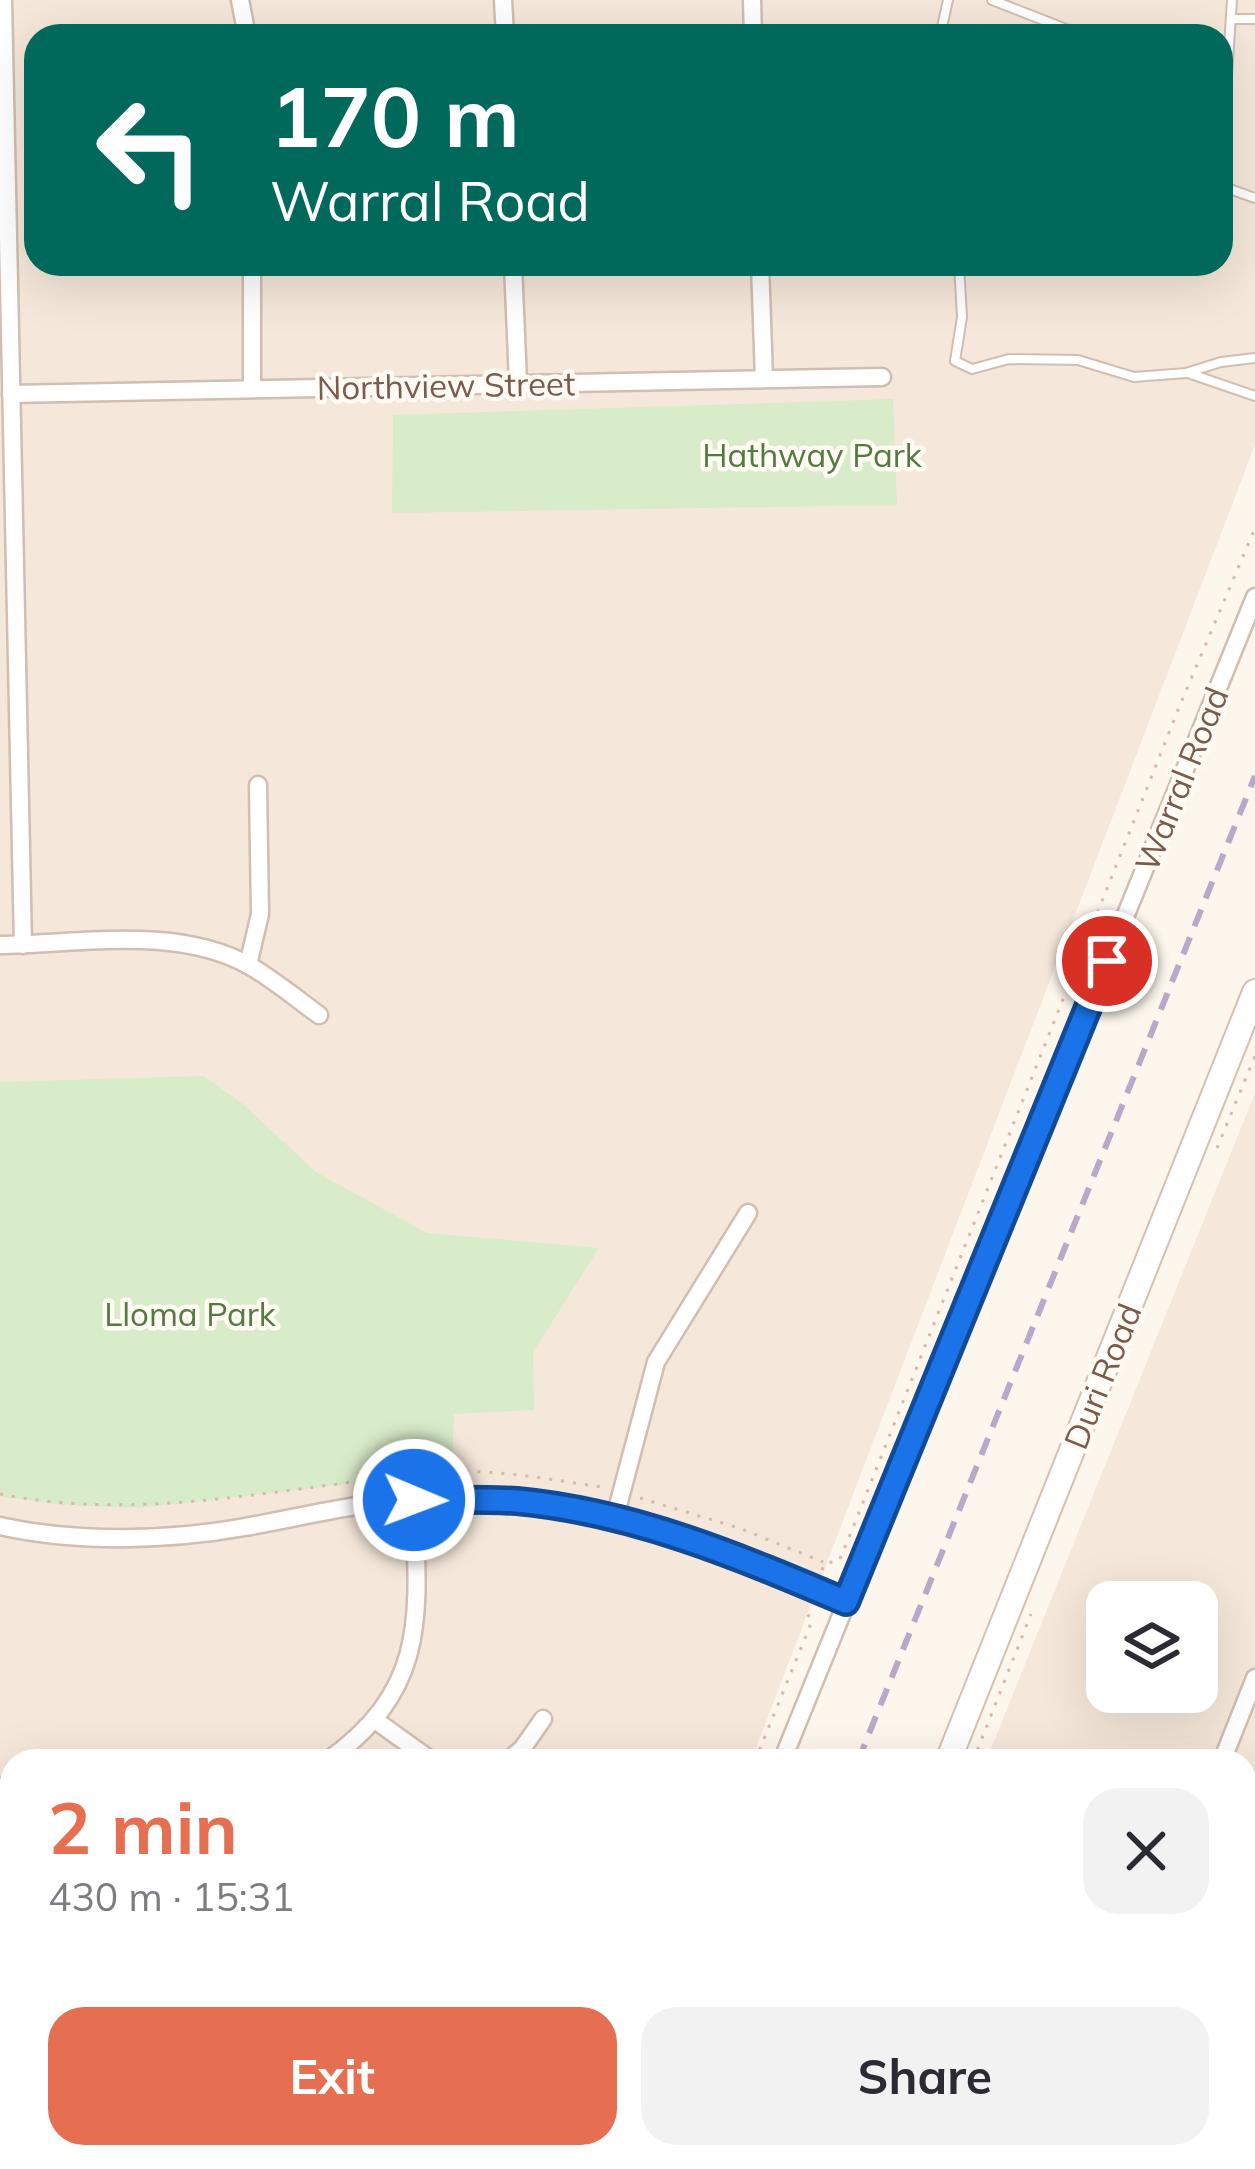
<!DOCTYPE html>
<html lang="en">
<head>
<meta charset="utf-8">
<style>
	body { margin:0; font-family:Mulish,sans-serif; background:#f2f2f3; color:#2b2b33; height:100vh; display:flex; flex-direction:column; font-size:45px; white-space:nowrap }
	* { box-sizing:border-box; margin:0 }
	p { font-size:39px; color:#7c7c81 }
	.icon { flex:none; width:66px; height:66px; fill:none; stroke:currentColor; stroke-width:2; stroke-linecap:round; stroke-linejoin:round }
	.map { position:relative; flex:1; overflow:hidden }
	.drawer { position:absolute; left:0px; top:1749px; width:1257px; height:420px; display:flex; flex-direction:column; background:#fff; border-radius:36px 36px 0 0; box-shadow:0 12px 48px #0002 }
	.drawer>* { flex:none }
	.guide { position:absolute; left:24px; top:24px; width:1209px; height:252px; border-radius:36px; box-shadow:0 12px 48px #0002; background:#00695c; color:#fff; overflow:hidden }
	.buttons { position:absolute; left:1086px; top:1581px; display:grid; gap:24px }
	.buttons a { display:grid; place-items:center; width:132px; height:132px; border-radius:24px; background:#fff; box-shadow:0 12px 48px #0002; font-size:60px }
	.pin { position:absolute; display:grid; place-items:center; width:102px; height:102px; color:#fff; margin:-51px; border:6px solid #fff; border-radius:50%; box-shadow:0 3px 12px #0007 }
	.me { position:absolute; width:132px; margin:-66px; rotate:91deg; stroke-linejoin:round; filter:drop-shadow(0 0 9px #0008) }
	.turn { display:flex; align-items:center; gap:42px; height:252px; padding:0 48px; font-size:54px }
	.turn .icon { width:156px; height:156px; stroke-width:2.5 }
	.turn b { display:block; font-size:84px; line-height:102px }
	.round { display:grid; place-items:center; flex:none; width:126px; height:126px; border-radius:36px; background:#f2f2f3 }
	.head { display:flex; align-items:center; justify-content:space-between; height:204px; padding:0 48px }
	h1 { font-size:72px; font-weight:700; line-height:90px; color:#e76f51 }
	.button { display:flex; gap:24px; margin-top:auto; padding:24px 48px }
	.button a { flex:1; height:138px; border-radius:36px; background:#e76f51; color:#fff; font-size:48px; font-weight:700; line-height:138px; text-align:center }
	.button a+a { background:#f2f2f3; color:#2b2b33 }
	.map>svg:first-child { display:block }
</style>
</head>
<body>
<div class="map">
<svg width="1255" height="2169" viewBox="0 0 1255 2169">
	<rect width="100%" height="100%" fill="#fdf6ec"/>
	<!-- residential -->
	<g fill="#f5e8da" fill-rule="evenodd">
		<path d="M 0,0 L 1255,0 L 1255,445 L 751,1761 L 12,1761 L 12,2157 L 596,2157 L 591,2169 L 0,2169 ZM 36,36 L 1221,36 L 1221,264 L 36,264 Z"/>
		<path d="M 1255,1093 L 1255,2121 L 1245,2122 L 1245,1761 L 986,1761 ZM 1107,1602 L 1197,1602 L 1197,1692 L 1107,1692 Z"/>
	</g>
	<!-- green -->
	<g fill="#d8ecc9">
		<polygon points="893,399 897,505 392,513 393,415"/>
		<polygon points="204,1076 244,1105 316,1172 427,1233 599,1248 533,1352 534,1410 454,1414 452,1472 141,1508 62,1505 0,1496 0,1082"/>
	</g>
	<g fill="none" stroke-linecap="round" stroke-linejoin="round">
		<!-- service casing -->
		<g stroke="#d1beb0" stroke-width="12">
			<g id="service">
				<polyline points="992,0 1084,36"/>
				<polyline points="1233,19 1255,19"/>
				<polyline points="940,36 948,0"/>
				<polyline points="1221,167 1232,0"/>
				<polyline points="1221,186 1255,198"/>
				<polyline points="959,264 962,317 955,361 972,369 1009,359 1078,360 1134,377 1186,373 1221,362 1255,358"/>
				<polyline points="1188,373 1255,396"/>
			</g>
		</g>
		<!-- minor casing -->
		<g stroke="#d1beb0" stroke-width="21">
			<g id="minor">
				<polyline points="3,0 23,945"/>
				<polyline points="240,0 247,36"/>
				<polyline points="503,0 505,36"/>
				<polyline points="752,0 753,36"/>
				<polyline points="252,264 252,388"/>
				<polyline points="513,264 518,383"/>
				<polyline points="760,264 764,378"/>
				<polyline points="11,394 882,377"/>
				<path d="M 0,945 C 80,944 177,925 250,966 C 274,980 297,999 319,1015"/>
				<polyline points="248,965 260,914 258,785"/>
				<polyline points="615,1517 656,1362 748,1213"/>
				<path d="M 0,1526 C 77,1543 167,1541 245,1527 C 302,1517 358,1502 416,1500 C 523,1496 629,1516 729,1551 C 769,1565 807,1586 846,1602"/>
				<polyline points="375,1720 432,1761"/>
				<path d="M 327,1761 C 430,1688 418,1613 414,1500"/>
				<polyline points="507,1761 522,1749 543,1719"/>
				<polyline points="782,1761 1255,597"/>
				<polyline points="1222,1761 1255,1678"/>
				<polyline points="0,1787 12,1787"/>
				<polyline points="0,2031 12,2031"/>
				<polyline points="1137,2157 1138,2169"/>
				<polyline points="1227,2157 1229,2169"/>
				<polyline points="618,2169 623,2157"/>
			</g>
		</g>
		<!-- tertiary casing -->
		<g stroke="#d1beb0" stroke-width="26">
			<g id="tertiary">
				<polyline points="1245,2148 1255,2148"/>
				<polyline points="830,2162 881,2164 1011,2157"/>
			</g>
		</g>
		<!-- secondary casing -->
		<g stroke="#d6c0b0" stroke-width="28">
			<g id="secondary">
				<polyline points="948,1761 1255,992"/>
				<polyline points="828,2157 831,2169"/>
				<polyline points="761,2169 764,2157"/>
			</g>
		</g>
		<!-- path -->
		<g stroke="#d9b8a5" stroke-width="3" stroke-dasharray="3 9" stroke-linecap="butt">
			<polyline points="1217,1148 1255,1056"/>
			<path d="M 0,1494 C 151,1524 297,1483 447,1472 C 496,1469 553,1480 602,1487"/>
			<polyline points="640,1498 742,1529 823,1562"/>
			<polyline points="822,1570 825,1563 839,1561 850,1535 1180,705 1255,528"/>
			<polyline points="755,1761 812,1621 807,1613 809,1606"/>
			<polyline points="973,1761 1031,1614"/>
			<polyline points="0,2007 12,2007"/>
			<polyline points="1245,2127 1255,2126"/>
			<polyline points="595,2169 599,2157"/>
		</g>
		<!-- service -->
		<use href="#service" stroke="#fff" stroke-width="8"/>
		<!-- minor -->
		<use href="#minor" stroke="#fff" stroke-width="16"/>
		<!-- tertiary -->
		<use href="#tertiary" stroke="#fff" stroke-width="21"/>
		<!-- secondary -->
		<use href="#secondary" stroke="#fff" stroke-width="24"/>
		<!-- rail -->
		<g stroke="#b9a8c9" stroke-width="6" stroke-dasharray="18 12" stroke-linecap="butt">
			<polyline points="858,1761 1255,776"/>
			<polyline points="695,2169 700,2157"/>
		</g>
	</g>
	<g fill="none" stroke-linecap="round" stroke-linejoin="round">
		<!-- route casing -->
		<g stroke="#114b97" stroke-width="30">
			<path id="route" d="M 414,1500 C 448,1500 483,1499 517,1501 C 634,1512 740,1557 846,1602 L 1107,961"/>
		</g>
		<!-- route -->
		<use href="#route" stroke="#1a73e8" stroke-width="21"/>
	</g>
	<g text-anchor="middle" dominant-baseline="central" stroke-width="9" stroke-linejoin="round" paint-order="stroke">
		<!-- street labels -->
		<g font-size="33" fill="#7a5c4d" stroke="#fffaf3">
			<text transform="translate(446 385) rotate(-1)">Northview Street</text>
			<text transform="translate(1181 779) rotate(-68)">Warral Road</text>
			<text transform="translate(1102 1376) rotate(-68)">Duri Road</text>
		</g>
		<!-- park labels -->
		<g font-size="33" fill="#537a41" stroke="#fffaf3">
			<text x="812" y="454">Hathway Park</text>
			<text x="190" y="1313">Lloma Park</text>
		</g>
	</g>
</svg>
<div class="buttons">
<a><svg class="icon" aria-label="layers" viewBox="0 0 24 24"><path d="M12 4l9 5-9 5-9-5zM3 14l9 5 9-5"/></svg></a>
</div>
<div class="pin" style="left:1107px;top:961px;background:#d93025"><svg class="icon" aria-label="arrive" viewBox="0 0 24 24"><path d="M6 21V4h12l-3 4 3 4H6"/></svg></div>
<svg class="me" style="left:414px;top:1500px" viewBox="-20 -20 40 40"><circle r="17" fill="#1a73e8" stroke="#fff" stroke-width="3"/><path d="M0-11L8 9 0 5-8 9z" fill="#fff"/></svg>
<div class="guide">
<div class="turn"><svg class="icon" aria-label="left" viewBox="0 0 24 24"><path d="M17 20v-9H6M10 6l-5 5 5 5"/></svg><div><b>170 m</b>Warral Road</div></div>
</div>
<section class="drawer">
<div class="head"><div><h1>2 min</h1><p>430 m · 15:31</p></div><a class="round"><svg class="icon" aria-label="close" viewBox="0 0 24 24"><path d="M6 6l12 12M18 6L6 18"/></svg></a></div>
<div class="button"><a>Exit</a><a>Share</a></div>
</section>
</div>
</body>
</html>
